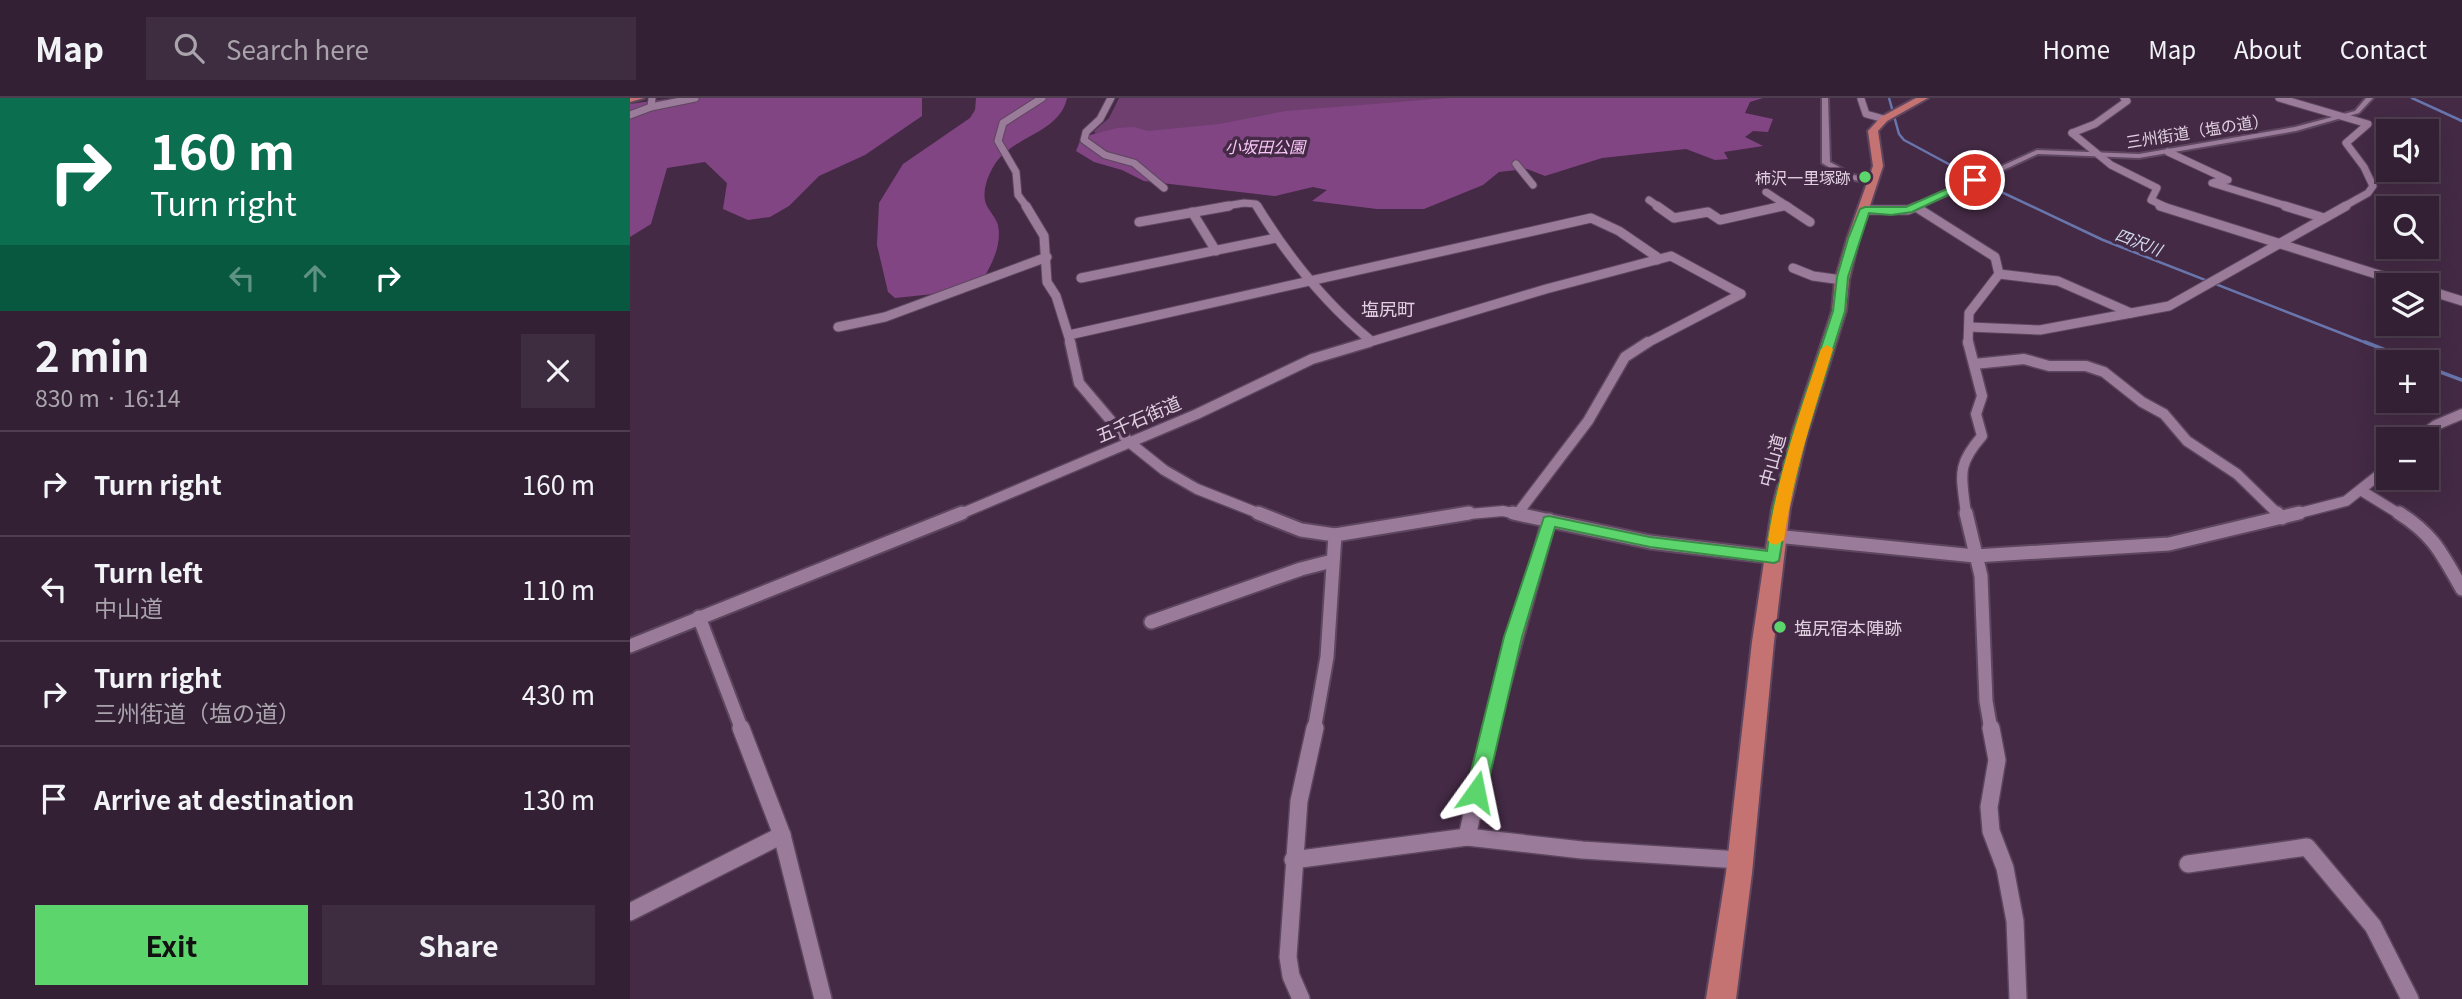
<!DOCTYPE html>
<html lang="en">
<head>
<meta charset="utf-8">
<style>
	body { margin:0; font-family:Georgia,"Noto Sans JP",serif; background:#3e2d40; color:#f1f3f6; height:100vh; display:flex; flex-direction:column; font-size:26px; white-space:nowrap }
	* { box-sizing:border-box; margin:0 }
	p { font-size:23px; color:#a9a3ac }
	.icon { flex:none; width:38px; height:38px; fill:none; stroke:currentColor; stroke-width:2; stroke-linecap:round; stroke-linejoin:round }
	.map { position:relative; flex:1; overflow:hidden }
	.panel { display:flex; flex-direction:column; background:#332034; width:630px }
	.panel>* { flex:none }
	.banner { background:#0b6e4f; color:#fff; overflow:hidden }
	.tools { position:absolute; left:1746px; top:21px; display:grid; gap:14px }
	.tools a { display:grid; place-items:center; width:63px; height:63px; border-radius:0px; background:#332034; box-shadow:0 7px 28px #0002,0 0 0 2px #4e3e4f; font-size:35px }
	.pin { position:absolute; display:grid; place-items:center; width:60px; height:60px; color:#fff; margin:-30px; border:4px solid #fff; border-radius:50%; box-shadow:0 2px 7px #0007 }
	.me { position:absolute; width:77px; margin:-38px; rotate:12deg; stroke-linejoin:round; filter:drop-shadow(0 0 5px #0008) }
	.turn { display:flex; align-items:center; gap:24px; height:147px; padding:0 35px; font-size:32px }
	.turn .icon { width:91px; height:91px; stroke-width:2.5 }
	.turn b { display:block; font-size:49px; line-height:60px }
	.lanes { display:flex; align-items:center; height:66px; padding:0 35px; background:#0003; justify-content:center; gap:35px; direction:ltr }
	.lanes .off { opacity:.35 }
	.round { display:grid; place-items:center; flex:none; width:74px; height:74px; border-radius:0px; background:#3e2d40 }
	.headline { display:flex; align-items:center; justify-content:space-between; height:119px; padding:0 35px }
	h1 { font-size:42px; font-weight:700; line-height:52px }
	.primary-button { display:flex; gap:14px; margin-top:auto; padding:14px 35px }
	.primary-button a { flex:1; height:80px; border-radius:0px; background:#5dd56d; color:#111; font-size:28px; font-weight:700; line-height:80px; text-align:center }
	.primary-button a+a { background:#3e2d40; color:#f1f3f6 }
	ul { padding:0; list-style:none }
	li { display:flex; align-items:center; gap:21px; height:105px; padding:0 35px; border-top:2px solid #4e3e4f }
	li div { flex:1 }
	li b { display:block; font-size:26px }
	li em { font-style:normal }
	header { display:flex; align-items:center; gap:42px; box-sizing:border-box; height:98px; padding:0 35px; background:#332034; border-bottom:2px solid #4e3e4f }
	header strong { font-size:33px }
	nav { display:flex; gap:38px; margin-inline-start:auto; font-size:24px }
	.search { width:490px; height:63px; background:#3e2d40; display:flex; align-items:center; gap:18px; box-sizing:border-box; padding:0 24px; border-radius:0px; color:#a9a3ac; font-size:26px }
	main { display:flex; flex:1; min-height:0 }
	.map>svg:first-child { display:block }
</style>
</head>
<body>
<header>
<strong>Map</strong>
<div class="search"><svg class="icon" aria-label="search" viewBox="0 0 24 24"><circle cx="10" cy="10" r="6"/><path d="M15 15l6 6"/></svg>Search here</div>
<nav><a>Home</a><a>Map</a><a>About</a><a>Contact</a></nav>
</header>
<main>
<section class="panel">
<div class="banner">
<div class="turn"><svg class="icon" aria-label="right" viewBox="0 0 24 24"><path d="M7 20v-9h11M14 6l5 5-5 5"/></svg><div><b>160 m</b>Turn right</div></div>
<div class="lanes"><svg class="icon off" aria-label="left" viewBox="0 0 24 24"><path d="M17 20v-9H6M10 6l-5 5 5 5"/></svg><svg class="icon off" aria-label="ahead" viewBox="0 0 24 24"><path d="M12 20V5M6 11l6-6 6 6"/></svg><svg class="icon" aria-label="right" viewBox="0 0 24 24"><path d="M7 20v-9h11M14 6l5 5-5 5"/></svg></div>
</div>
<div class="headline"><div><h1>2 min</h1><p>830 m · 16:14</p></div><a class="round"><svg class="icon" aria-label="close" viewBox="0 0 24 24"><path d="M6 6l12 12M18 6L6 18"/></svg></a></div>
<ul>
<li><svg class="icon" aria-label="right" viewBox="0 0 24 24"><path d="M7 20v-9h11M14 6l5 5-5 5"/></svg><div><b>Turn right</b></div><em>160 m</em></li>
<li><svg class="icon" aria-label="left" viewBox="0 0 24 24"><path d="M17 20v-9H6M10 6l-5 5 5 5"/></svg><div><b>Turn left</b><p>中山道</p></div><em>110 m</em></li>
<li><svg class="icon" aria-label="right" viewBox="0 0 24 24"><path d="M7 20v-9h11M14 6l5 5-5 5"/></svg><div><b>Turn right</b><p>三州街道（塩の道）</p></div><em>430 m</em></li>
<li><svg class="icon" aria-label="arrive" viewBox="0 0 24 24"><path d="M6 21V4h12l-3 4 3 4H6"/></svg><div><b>Arrive at destination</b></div><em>130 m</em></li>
</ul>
<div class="primary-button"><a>Exit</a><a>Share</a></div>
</section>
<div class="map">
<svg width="1832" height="901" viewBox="0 0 1832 901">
	<rect width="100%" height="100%" fill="#442a45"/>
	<!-- green -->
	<polygon fill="#6e3f6f" points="489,0 947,0 645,98 563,87 471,47 464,33 479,20"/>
	<!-- forest -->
	<g fill="#824584">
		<polygon points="44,0 292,0 292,18 235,57 189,78 159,108 140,119 118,122 93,111 97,85 75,64 37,70 21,126 0,139 0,6"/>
		<path d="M 346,0 L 437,0 C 430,34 387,37 367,63 C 359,74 350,95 357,108 C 360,114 366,120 368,127 C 372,147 362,166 352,183 L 313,195 L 265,200 L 258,194 L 247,147 L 249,105 L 273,66 L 340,20 L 345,12 Z"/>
		<polygon points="818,0 1133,0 1120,4 1115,15 1143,21 1138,34 1123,33 1115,39 1133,48 1094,54 1098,61 1085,62 1056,51 972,60 915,78 897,71 869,74 853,87 794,111 747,111 682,103 697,92 683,89 645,98 514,83 492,72 464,64 446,53 450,43 460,37 487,30 504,29 518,33 589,26 656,13"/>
	</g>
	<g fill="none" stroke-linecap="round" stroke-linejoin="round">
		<!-- stream-far1 -->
		<g stroke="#6976ad" stroke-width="2.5">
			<polyline points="1259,0 1269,36 1274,42 1365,91 1473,142 1739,246"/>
			<polyline points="1782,0 1832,23"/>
		</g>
		<!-- stream -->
		<g stroke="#6976ad" stroke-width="3.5">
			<polyline points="1735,244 1786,264"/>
			<polyline points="1797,269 1832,282"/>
		</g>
		<!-- minor-far4 casing -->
		<g stroke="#5d465e" stroke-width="9">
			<g id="minor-far4">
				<polyline points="22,0 21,9 65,0"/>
				<polyline points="481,0 470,21 456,34 454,42 475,57 504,65 534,90"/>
				<polyline points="1649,0 1738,26 1716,45 1734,69 1743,88 1738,95 1713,109"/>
				<polyline points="1231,1 1236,16 1254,21"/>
				<polyline points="0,17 21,9"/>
				<polyline points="1442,35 1481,67 1527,90 1521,102 1536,109"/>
				<polyline points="1442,35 1465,26 1497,3 1494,0"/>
				<polyline points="1538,54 1598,82 1585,84"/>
				<polyline points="886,66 903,87"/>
				<polyline points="1582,85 1660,109"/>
				<polyline points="1136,94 1159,109"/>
				<polyline points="1019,102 1029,109"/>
				<polyline points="397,109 388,97 386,74 368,43 373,25 412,0"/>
				<polyline points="590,109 614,105 626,106 628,109"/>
				<polyline points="1145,109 1156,107"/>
				<polyline points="1284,109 1345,82"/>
			</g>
		</g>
		<!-- minor-far3 casing -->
		<g stroke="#5d465e" stroke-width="11">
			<g id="minor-far3">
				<polyline points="396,108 414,138 417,184 426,198 441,246"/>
				<path d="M 627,108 C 658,159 694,204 740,242"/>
				<polyline points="1027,108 1044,120 1078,114 1090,122 1153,108"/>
				<polyline points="1156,108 1180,124"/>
				<polyline points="1530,108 1781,187"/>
				<polyline points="1655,108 1694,120"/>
				<polyline points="1286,109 1365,159 1369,176 1339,215 1338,246"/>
				<polyline points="1235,112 1278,112 1288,108"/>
				<polyline points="562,114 586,153"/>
				<polyline points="509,124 599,108"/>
				<polyline points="1163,170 1183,178 1212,182"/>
				<polyline points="1369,176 1428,183 1501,215"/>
				<polyline points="451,180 646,140"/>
				<polyline points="1797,192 1832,203"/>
				<polyline points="208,229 255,219 417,159"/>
				<polyline points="1339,229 1410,232 1539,208 1716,108"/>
				<polyline points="439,237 961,120 989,133 1027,159 1027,162"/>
				<polyline points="733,246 916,191 1041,158 1111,196"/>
				<polyline points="1015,246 1111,196"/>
			</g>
		</g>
		<!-- minor-far2 casing -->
		<g stroke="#5d465e" stroke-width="13">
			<g id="minor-far2">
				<polyline points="440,244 449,285 499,344 534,372 567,391 633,417"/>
				<polyline points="1344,266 1394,261 1419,268 1456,268 1474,274 1512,304 1534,316 1557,343 1607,376 1649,417"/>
				<polyline points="1787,341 1806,327 1832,316"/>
				<polyline points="1732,393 1771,417"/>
				<polyline points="888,415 958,323 995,259 1018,244"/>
				<polyline points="328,417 567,316 682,261 739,244"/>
				<polyline points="828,417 873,413 892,417"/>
				<path d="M 1336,417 C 1332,378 1325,369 1352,338 L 1346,316 L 1352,298 L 1338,244"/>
				<polyline points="1662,417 1716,403 1759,369"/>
			</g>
		</g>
		<!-- minor-far1 casing -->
		<g stroke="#5d465e" stroke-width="17">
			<g id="minor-far1">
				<polyline points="628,415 671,432 705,437 839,415"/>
				<polyline points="883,415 1020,444 1144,459"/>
				<polyline points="1336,415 1351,478 1356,603 1361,632"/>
				<polyline points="1647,415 1652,420"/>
				<path d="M 1769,415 C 1804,437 1812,456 1832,491"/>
				<polyline points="1146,438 1345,458 1539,446 1669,415"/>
				<polyline points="69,519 112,632"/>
				<polyline points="521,524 671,471 702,463"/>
				<polyline points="0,548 332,415"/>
				<polyline points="684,632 697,559 705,437"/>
				<polyline points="861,632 919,422"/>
			</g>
		</g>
		<!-- minor casing -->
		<g stroke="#5d465e" stroke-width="20">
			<g id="minor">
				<polyline points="111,630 152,737 193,901"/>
				<polyline points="1361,630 1367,662 1359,709 1361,733 1375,770 1385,823 1388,901"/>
				<polyline points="837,739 861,630"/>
				<polyline points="663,762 837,739 952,752 1110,762"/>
				<polyline points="1558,766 1677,749 1743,828 1780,901"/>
				<polyline points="0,814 152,737"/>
				<polyline points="671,901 661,878 658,859 669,703 685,630"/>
			</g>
		</g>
		<!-- tertiary casing -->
		<g stroke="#5d465e" stroke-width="4">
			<g id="tertiary">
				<polygon points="1192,0 1198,0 1200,64 1224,77 1246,82 1246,86 1218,81 1192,65"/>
				<polygon points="1736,0 1743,0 1729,15 1666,33 1509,60 1408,56 1348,84 1341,82 1407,52 1509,56 1665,29 1725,13"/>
			</g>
		</g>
		<!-- trunk casing -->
		<g stroke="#5d465e" stroke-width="4">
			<g id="trunk">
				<polygon points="0,0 14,0 0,4"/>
				<polygon points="1286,0 1298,0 1257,23 1248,33 1253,68 1229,141 1219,182 1216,213 1176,341 1160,410 1144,544 1122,775 1106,901 1076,901 1096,775 1122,544 1142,410 1160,341 1202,213 1205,182 1217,141 1243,68 1238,33 1251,19"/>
			</g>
		</g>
		<!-- minor-far4 -->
		<use href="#minor-far4" stroke="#9a7b9a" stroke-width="7"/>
		<!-- minor-far3 -->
		<use href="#minor-far3" stroke="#9a7b9a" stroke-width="9"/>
		<!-- minor-far2 -->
		<use href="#minor-far2" stroke="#9a7b9a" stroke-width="10"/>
		<!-- minor-far1 -->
		<use href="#minor-far1" stroke="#9a7b9a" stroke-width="13"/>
		<!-- minor -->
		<use href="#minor" stroke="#9a7b9a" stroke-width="17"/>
		<!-- tertiary -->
		<use href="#tertiary" fill="#9a7b9a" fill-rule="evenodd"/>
		<!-- trunk -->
		<use href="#trunk" fill="#c47272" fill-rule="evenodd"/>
	</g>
	<!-- route -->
	<polygon fill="#5dd56d" stroke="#3c8a47" stroke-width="2" points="1342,80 1350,82 1282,114 1261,117 1239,115 1218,179 1215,213 1175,341 1158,410 1149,463 1144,465 1020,449 925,429 892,539 856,694 853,700 846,703 839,700 836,694 874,539 914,419 919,418 1020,439 1137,453 1143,410 1161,341 1203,213 1207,179 1218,141 1230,111 1235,109 1276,109"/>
	<!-- slow -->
	<path fill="#f59e0b" d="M 1197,247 L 1203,251 C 1184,314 1163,376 1154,442 L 1146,447 L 1140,445 L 1138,442 C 1148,376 1170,314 1191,251 Z"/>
	<!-- markers -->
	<g fill="#5dd56d" stroke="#442a45" stroke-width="2.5">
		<circle cx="1235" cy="79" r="7"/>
		<circle cx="1150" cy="529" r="7"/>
	</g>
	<g text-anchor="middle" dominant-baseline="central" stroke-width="7" stroke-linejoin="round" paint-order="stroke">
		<!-- far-street labels -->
		<g font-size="16" fill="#e1d0e1" stroke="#442a45">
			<text transform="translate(1567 32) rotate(-9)">三州街道（塩の道）</text>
		</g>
		<!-- far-park labels -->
		<g font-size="16" font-style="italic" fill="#fbc7fb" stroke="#442a45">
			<text x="635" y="48">小坂田公園</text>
		</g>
		<!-- far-poi labels -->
		<g font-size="16" fill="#e1d0e1" stroke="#442a45" text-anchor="end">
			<text x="1221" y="79">柿沢一里塚跡</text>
		</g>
		<!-- far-water labels -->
		<g font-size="16" font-style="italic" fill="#d2dcf0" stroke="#442a45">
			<text transform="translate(1509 143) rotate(21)">四沢川</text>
		</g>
		<!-- far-quarter labels -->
		<g font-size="18" fill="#e1d0e1" stroke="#442a45">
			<text x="758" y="210">塩尻町</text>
		</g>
		<!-- street labels -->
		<g font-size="18" fill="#e1d0e1" stroke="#442a45">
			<text transform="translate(508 320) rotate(-23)">五千石街道</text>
			<text transform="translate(1141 362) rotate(-75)">中山道</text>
		</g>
		<!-- poi labels -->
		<g font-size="18" fill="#e1d0e1" stroke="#442a45" text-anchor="start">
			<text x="1164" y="529">塩尻宿本陣跡</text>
		</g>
	</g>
</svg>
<div class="tools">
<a><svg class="icon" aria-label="sound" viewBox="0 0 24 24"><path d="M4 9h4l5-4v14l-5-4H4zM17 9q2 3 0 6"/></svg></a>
<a><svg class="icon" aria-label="search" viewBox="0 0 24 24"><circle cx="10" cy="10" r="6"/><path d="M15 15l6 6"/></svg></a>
<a><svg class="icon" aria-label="layers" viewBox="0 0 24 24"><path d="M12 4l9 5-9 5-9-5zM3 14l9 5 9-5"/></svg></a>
<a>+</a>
<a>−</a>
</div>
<div class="pin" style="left:1345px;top:82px;background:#d93025"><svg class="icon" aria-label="arrive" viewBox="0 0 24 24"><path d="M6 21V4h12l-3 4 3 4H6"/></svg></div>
<svg class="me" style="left:846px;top:694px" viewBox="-20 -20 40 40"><path d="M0-17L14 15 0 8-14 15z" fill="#5dd56d" stroke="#fff" stroke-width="4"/></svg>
</div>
</main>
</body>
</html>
